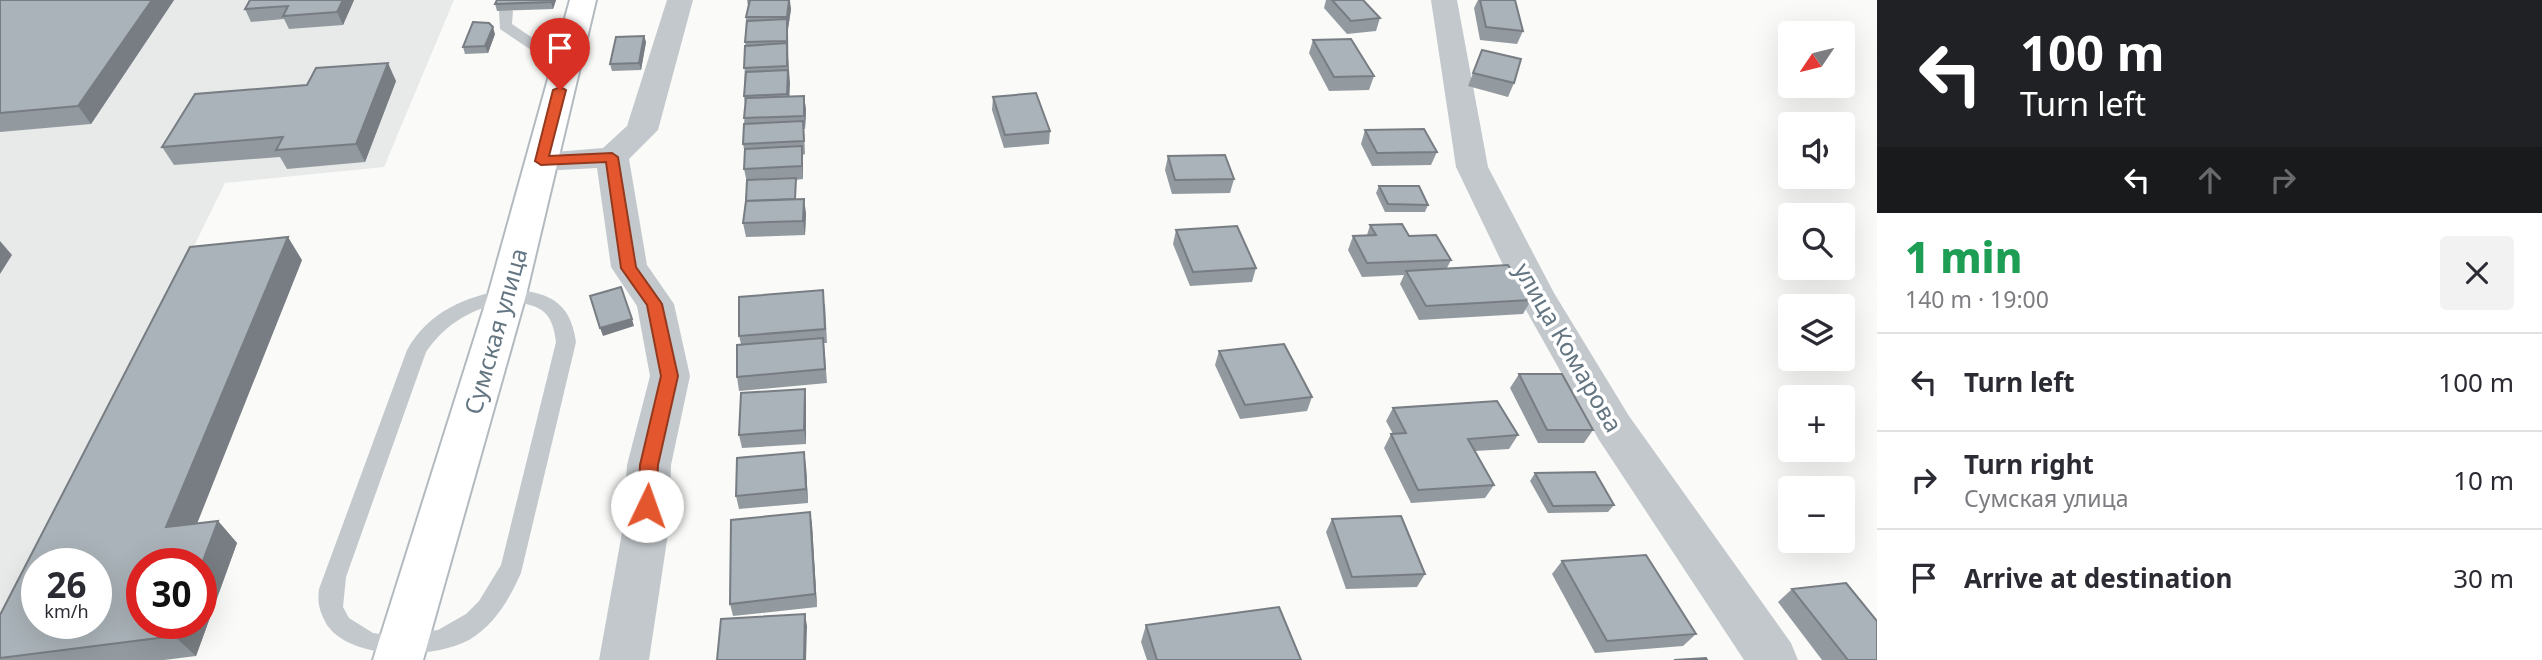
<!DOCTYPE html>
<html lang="en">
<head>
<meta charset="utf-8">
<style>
	body { margin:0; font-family:"Noto Sans",sans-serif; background:#f2f2f3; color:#2b2b33; height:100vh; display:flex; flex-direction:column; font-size:26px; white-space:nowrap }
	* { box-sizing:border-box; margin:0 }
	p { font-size:23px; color:#7c7c81 }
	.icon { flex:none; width:38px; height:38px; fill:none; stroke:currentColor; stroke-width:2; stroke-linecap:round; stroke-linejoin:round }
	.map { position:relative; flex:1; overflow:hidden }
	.side { display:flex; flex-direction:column; background:#fff; width:665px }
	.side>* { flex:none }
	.guide { background:#202124; color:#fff; overflow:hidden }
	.needle { width:46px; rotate:235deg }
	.buttons { position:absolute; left:1778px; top:21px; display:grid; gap:14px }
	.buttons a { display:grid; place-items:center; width:77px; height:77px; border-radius:7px; background:#fff; box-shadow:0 7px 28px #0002; font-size:35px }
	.speed { position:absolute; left:21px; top:548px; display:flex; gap:14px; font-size:35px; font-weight:700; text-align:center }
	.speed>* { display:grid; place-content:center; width:91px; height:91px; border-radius:50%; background:#fff; box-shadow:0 7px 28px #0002; line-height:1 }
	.speed small { font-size:18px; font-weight:400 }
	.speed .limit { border:10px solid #d22; background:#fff; color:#111 }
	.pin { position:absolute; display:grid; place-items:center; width:60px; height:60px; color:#fff; margin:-72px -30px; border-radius:50% 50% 50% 0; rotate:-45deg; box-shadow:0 0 7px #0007 }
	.pin .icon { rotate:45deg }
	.me { position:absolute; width:77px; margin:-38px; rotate:3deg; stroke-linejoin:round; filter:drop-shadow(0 0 5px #0008) }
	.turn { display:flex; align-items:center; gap:24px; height:147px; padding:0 28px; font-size:32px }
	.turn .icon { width:91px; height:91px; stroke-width:2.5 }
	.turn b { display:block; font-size:49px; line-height:60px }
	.lanes { display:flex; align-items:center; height:66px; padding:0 28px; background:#0003; justify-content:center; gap:35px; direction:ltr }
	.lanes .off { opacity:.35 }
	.round { display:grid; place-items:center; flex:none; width:74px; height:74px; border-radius:7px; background:#f2f2f3 }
	.headline { display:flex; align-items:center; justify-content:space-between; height:119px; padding:0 28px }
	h1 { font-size:42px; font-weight:800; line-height:52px; color:#1e9e55 }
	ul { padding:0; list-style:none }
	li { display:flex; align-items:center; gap:21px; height:98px; padding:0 28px; border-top:2px solid #e1e1e2 }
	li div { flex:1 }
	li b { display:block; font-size:26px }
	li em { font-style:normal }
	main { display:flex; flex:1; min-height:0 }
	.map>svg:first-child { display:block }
</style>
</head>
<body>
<main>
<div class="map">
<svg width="1877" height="660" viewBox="0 0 1877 660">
	<rect width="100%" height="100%" fill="#fafaf8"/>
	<!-- built -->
	<polygon fill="#e8e9e9" points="0,0 454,0 384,167 225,183 0,641"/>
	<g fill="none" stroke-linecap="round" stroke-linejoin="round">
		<!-- secondary casing -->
		<g stroke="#b3babf" stroke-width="4">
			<polygon id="secondary" points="570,0 596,0 526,295 423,660 373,660 488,295"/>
		</g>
		<!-- service -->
		<g fill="#c3c8cc" fill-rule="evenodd">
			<polygon points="506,7 513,11 512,24 571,64 573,67 571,70 561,70 500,29 499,11"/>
			<path d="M 507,289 C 546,292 570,299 576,342 L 521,573 C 509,600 494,625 469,640 C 431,660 351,660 327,625 C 320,612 317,604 319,589 L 407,350 C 429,311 465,297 507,289 ZM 507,301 C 539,305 552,308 556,342 L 501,565 L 479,601 L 466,614 L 438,630 L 394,636 L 373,633 L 349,618 L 343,607 L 346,577 L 426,352 C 447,322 472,309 507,301 Z"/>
		</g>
		<!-- minor -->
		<g fill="#c3c8cc" fill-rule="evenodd">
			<polygon points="667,0 693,0 658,130 629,159 647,265 674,304 690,376 671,465 669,527 649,660 599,660 623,527 627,465 650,376 637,306 611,267 597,168 541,171 530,168 525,161 530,154 603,148 627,126"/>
			<polygon points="1431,0 1457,0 1488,167 1554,293 1629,416 1791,643 1798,660 1744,660 1599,440 1517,294 1456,167"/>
		</g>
		<!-- secondary -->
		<use href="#secondary" fill="#fff" fill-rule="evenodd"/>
	</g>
	<!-- wall -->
	<g fill="#929a9f">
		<polygon points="0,0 174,0 91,124 0,132"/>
		<polygon points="354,0 343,25 289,29 284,19 251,22 245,9"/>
		<polygon points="556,0 553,9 497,11 495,4"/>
		<polygon points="747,0 790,0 791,9 788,29 789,97 804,96 806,110 805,129 804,129 805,154 803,155 803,179 796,180 796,199 806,213 805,235 746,237 743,223 747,183 744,169 745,154 743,144 745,106 744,96 746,17 748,6"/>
		<polygon points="1326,0 1363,0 1380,18 1376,31 1347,34 1324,8"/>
		<polygon points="1478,0 1515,0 1523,31 1517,44 1480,40 1474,8"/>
		<polygon points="495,34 488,53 465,54 463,47"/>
		<polygon points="644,36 646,42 641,70 612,71 610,64"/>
		<polygon points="1313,40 1374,76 1369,90 1329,91 1309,53"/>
		<polygon points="1482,50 1514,83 1508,97 1468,86"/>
		<polygon points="396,81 365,162 287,169 280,157 174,165 162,147"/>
		<polygon points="993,97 1050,131 1049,144 1004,148 992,110"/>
		<polygon points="1365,130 1437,152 1431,165 1372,166 1361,144"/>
		<polygon points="1168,156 1234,179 1230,193 1172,194 1165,170"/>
		<polygon points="1379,186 1428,205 1425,212 1385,212 1376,193"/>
		<polygon points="1370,225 1409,236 1451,260 1447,268 1531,300 1523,314 1419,320 1400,284 1404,275 1362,277 1348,250 1353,236 1367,235"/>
		<polygon points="1176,230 1256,268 1252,282 1190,286 1173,244"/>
		<polygon points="302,260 196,524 218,521 237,543 196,656 164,660 0,660 0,615"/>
		<polygon points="825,304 827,343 824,343 827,383 739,391 737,377 741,344 739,336"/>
		<polygon points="1219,351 1312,397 1307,411 1240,419 1215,365"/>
		<polygon points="1519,374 1593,430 1584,443 1538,443 1510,388"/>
		<polygon points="805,389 806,403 806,444 742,448 739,435"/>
		<polygon points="1393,408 1518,435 1509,449 1475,451 1494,485 1485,498 1411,503 1384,448 1391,434 1393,434 1386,421"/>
		<polygon points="806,466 808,503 739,509 736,496"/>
		<polygon points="1535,473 1614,505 1608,512 1548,513 1530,481"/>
		<polygon points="810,512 812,525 817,607 733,616 730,604"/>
		<polygon points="1332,519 1425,574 1417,587 1346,589 1326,532"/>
		<polygon points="1562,561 1696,634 1683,646 1595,653 1552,574"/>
		<polygon points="1792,589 1877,660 1822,660 1778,602"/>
		<polygon points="1146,625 1301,660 1147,660 1141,642"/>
	</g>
	<!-- shaded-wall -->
	<g fill="#777d82">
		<polygon points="152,0 174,0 91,124 78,106"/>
		<polygon points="343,0 354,0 343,25 337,12"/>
		<polygon points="551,0 556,0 553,9 551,2"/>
		<polygon points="789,0 791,9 788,29 788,54 787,41 787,17"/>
		<polygon points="493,27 495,34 488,53 485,46"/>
		<polygon points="644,36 646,42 641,70 639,63"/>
		<polygon points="787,43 790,83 789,108 787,94 788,73"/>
		<polygon points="388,63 396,81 365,162 356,144"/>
		<polygon points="804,96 806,110 805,129 804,116"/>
		<polygon points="802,146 803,159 803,179 802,166"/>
		<polygon points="804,199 806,213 805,235 803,221"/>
		<polygon points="288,237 302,260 187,549 166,527"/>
		<polygon points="0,241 12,255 0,274"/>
		<polygon points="632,319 634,326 603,336 600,328"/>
		<polygon points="805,389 806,403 806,444 804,430"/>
		<polygon points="804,452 806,466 808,503 806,489"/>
		<polygon points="810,512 812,525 817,607 815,594"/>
		<polygon points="218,521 237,543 196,656 174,636 179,623 201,623 201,566"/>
		<polygon points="805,614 807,626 806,660 804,660"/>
	</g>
	<!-- building -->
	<g fill="#aab3b9" stroke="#777d82" stroke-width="2" fill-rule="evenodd">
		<polygon points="0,0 152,0 78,106 0,113"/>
		<polygon points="250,0 343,0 337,12 283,16 288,6 245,9"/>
		<polygon points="497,0 551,0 551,2 495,4"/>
		<polygon points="750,0 789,0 787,17 746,17"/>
		<polygon points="1332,0 1363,0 1380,18 1351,21"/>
		<polygon points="1480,0 1515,0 1523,31 1486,27"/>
		<polygon points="787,19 787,41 745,42 747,21"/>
		<polygon points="473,22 489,23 493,27 485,46 463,47"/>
		<polygon points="644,36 639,63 610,64 616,37"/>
		<polygon points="1351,39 1374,76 1334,77 1313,40"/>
		<polygon points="787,43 787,66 744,68 745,46"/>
		<polygon points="1482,50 1521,59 1514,83 1473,73"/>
		<polygon points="388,63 356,144 276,150 283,137 162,147 195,94 307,85 316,68"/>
		<polygon points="788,70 787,94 744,96 746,72"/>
		<polygon points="1036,93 1050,131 1005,135 993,97"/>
		<polygon points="804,96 804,116 744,118 746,98"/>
		<polygon points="803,121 804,141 743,144 744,124"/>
		<polygon points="1424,129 1437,152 1377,153 1365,130"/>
		<polygon points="802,146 802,166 744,169 745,149"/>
		<polygon points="1225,155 1234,179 1175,180 1168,156"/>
		<polygon points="796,178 795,199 746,201 747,180"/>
		<polygon points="1379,186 1419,186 1428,205 1388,204"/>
		<polygon points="804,199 803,221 743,223 746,201"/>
		<polygon points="1402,224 1409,236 1436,235 1451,260 1367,263 1353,236 1376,235 1370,225"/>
		<polygon points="1237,226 1256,268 1193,272 1176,230"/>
		<path d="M 288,237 L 166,527 L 218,521 L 201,566 L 201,564 L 142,564 L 142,623 L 179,623 L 174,636 L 0,658 L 0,615 L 190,247 ZM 37,564 L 96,564 L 96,623 L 37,623 Z"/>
		<polygon points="1508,265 1531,300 1426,306 1406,271"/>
		<polygon points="621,287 632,319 600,328 590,296"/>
		<polygon points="823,290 825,329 739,336 739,297"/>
		<polygon points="823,338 825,369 737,377 737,345"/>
		<polygon points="1284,344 1312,397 1245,405 1219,351"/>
		<polygon points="1519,374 1562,374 1593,430 1547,430"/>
		<polygon points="805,389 804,430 739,435 741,393"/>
		<polygon points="1497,401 1518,435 1468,439 1494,485 1418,490 1391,434 1406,433 1393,408"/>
		<polygon points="804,452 806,489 736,496 737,458"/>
		<polygon points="1595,472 1614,505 1553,506 1535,473"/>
		<polygon points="810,512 815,594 730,604 731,520"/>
		<polygon points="1401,516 1425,574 1352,577 1332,519"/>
		<polygon points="1646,555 1696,634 1607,641 1562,561"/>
		<polygon points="1846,583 1877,621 1877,660 1848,660 1792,589"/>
		<polygon points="1279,607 1301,660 1157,660 1146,625"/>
		<polygon points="805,614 804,660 717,660 721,619"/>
		<polygon points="1706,658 1707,660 1674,660"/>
	</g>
	<!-- route -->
	<polygon fill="#e4572e" stroke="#94391e" stroke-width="2" points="560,87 566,90 549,156 612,153 618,157 636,267 662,304 678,376 658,465 656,506 653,512 647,514 640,512 638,506 640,465 661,376 647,305 621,268 606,162 541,165 535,161 553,90"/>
	<g text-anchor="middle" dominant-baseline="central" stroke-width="7" stroke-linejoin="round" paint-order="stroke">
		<!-- street labels -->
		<g font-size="24" fill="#657683" stroke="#fff">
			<text transform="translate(495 331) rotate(-74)">Сумская улица</text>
			<text transform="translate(1569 347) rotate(60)">улица Комарова</text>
		</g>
	</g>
</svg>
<div class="buttons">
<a><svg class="needle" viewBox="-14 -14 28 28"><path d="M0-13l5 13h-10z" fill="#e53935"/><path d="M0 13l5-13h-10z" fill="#7c7c81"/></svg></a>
<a><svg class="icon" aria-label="sound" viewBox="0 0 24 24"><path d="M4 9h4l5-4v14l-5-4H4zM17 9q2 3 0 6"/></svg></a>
<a><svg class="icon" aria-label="search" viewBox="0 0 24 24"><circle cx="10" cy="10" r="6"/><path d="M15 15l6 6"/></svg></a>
<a><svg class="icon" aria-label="layers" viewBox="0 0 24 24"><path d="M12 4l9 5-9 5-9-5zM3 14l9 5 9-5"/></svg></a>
<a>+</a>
<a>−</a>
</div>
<div class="speed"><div>26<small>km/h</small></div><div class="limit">30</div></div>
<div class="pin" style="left:560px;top:90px;background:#d93025"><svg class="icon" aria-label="arrive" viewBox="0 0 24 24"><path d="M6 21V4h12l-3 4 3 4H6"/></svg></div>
<svg class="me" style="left:647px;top:506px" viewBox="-20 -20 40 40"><circle r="19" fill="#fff"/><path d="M0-13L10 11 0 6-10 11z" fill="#e4572e"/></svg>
</div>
<section class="side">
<div class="guide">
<div class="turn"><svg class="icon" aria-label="left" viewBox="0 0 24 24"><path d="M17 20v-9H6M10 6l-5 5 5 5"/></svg><div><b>100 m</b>Turn left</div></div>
<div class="lanes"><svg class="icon" aria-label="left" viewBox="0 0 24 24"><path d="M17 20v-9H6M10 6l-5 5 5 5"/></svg><svg class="icon off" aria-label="ahead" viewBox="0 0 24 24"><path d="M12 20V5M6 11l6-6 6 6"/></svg><svg class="icon off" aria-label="right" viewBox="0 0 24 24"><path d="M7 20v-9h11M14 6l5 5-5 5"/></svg></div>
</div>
<div class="headline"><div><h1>1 min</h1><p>140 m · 19:00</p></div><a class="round"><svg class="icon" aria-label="close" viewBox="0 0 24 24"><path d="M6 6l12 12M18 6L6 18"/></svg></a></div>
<ul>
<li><svg class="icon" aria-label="left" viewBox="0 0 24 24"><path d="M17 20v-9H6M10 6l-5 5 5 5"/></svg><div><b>Turn left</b></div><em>100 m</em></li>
<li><svg class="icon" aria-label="right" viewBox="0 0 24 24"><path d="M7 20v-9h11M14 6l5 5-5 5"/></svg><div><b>Turn right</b><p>Сумская улица</p></div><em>10 m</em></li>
<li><svg class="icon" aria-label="arrive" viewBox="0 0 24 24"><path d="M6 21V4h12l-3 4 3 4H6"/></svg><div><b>Arrive at destination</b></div><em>30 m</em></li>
</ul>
</section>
</main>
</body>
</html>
